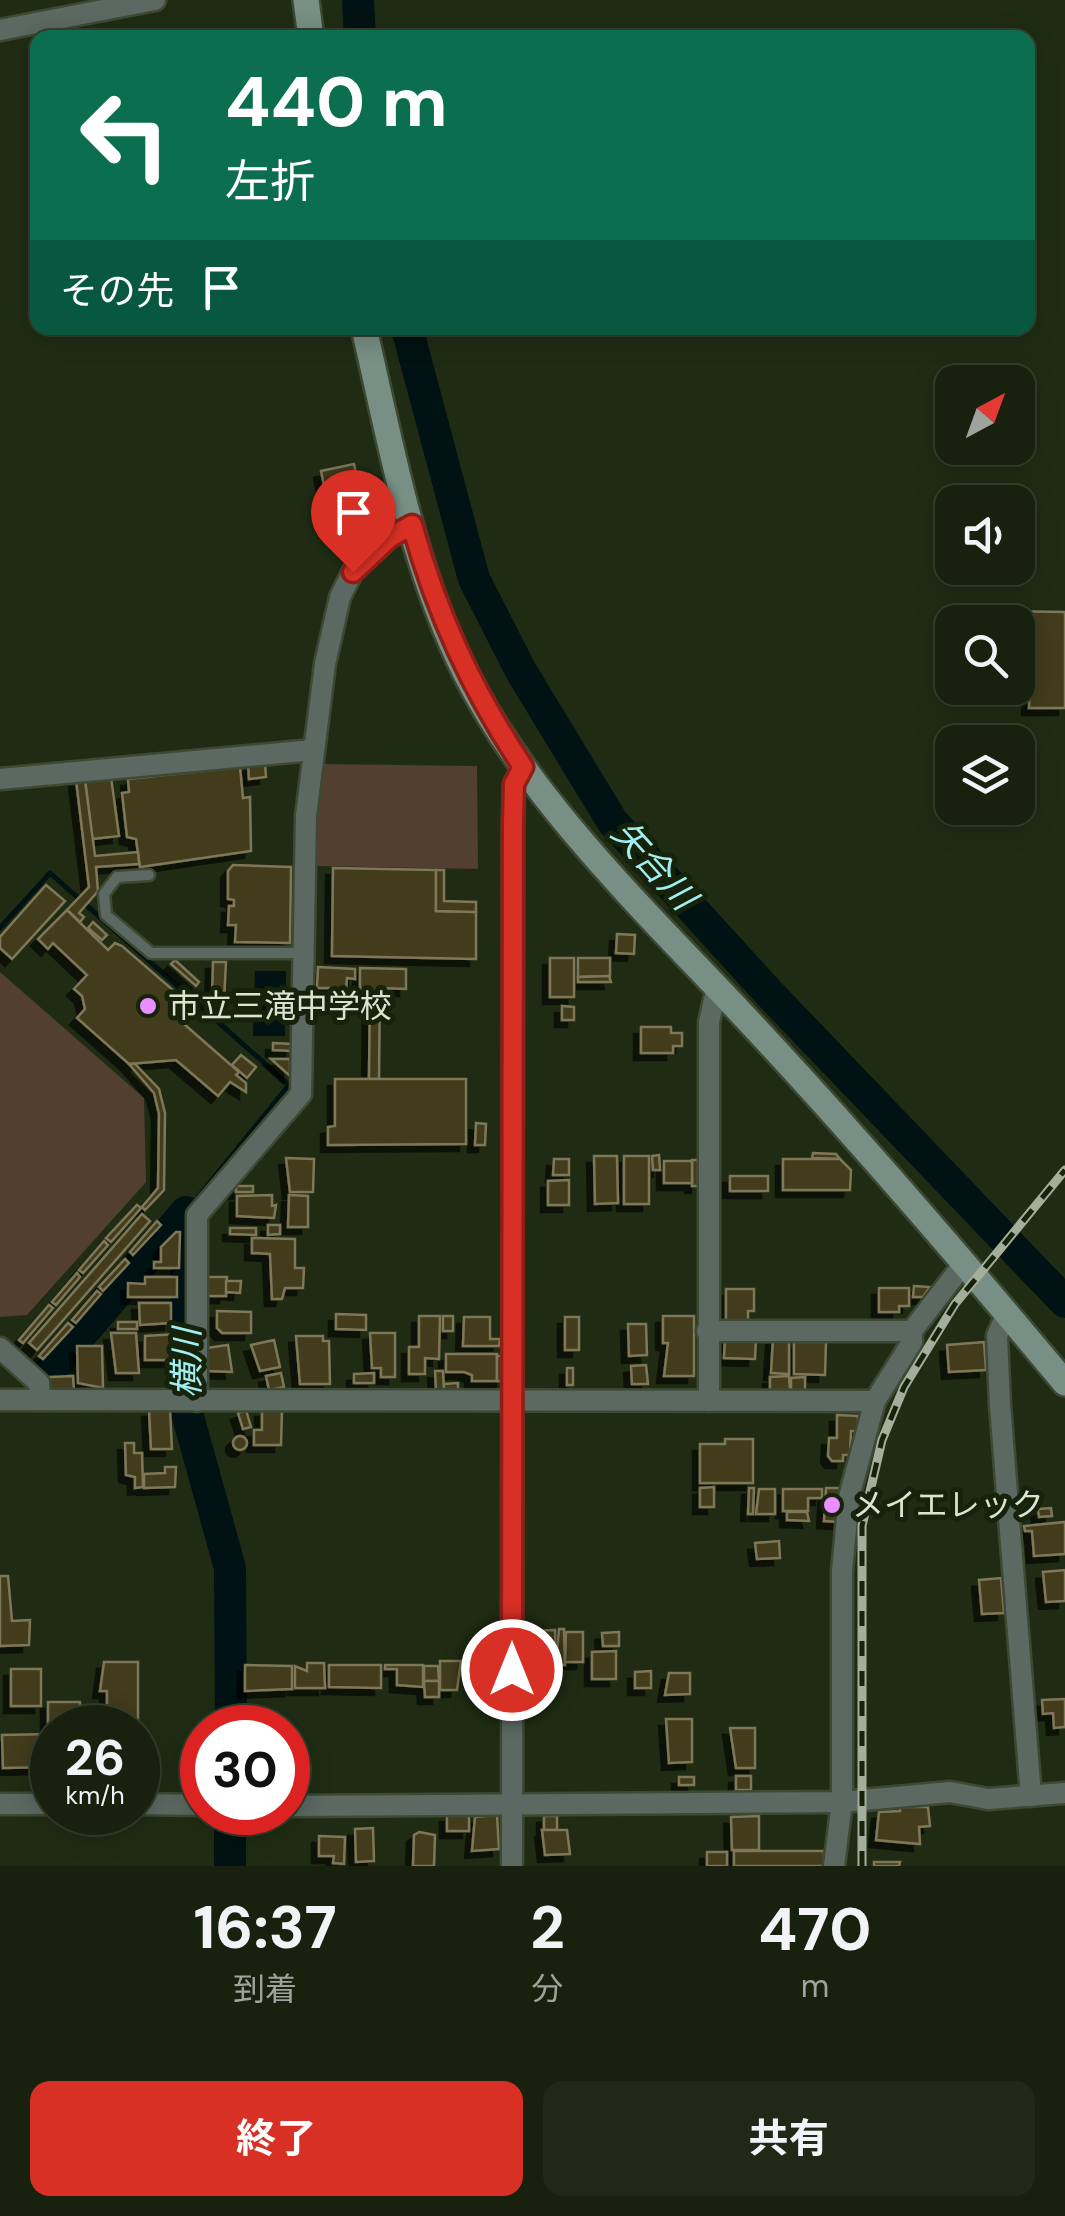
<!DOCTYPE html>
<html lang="ja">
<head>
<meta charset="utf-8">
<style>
	body { margin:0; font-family:"DM Sans","Noto Sans JP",sans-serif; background:#202917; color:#f1f3f6; height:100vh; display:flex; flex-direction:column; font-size:38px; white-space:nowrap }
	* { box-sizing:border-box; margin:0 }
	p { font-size:32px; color:#9ea39e }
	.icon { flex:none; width:55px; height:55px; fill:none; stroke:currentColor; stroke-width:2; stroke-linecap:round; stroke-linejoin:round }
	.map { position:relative; height:1866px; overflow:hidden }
	.panel { display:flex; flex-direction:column; background:#17210e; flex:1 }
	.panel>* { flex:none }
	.guide { position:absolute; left:30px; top:30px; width:1005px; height:305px; border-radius:20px; box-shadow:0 5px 25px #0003,0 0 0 2px #363e2e; background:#0b6e4f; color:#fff; overflow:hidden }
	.needle { width:65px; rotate:41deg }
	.fabs { position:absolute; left:935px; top:365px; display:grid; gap:20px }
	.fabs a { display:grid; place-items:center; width:100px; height:100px; border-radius:20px; background:#17210e; box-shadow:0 5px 25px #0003,0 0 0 2px #363e2e; font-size:50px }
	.speed { position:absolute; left:30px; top:1705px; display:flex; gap:20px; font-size:50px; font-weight:700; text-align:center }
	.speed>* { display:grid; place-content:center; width:130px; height:130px; border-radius:50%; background:#17210e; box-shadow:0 5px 25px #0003,0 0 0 2px #363e2e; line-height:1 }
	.speed small { font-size:25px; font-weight:400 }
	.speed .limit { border:15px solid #d22; background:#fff; color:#111 }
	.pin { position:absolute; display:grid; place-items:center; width:85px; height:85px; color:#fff; margin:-102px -42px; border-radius:50% 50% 50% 0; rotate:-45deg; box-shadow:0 0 10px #0007 }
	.pin .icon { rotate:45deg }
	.me { position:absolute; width:110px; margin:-55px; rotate:0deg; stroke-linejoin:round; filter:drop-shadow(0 0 8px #0008) }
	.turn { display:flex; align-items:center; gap:35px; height:210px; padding:0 30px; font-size:45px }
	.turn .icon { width:130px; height:130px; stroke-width:2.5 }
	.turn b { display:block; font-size:70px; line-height:85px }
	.then { display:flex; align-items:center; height:95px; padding:0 30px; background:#0003; gap:20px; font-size:38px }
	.eta { display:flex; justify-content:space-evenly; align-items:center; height:170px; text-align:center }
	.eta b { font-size:60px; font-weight:700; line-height:70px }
	.action { display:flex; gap:20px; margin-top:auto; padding:20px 30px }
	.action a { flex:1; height:115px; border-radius:20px; background:#d93025; color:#fff; font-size:40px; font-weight:700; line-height:115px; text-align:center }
	.action a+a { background:#202917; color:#f1f3f6 }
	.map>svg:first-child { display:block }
</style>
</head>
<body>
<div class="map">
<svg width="1065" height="1866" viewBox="0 0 1065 1866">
	<defs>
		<filter id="shadow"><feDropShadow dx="-7" dy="7" stdDeviation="0" flood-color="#0009"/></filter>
	</defs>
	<rect width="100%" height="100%" fill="#1f2c13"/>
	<!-- green -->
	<g fill="#523f2f">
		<polygon points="324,764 477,766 478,869 317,866 316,811"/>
		<polygon points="0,972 144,1098 146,1182 27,1315 0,1317"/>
	</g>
	<!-- water -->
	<polygon fill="#001213" points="255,971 286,971 285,1036 253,1036"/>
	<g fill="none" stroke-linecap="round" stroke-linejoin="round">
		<!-- stream -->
		<polyline stroke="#001213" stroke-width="5" points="0,928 50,873 289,1085 186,1212"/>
		<!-- river -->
		<g stroke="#001213" stroke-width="32">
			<polyline points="358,0 360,38"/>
			<polyline points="407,328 474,579 521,671 612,821 769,993 1065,1302"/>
			<polyline points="44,1378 186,1212 187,1413 230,1568 231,1728"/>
			<polyline points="230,1812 230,1866"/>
		</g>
	</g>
	<!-- building -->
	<g fill="#423b1e" stroke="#7e7758" stroke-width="2.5" filter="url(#shadow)">
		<polygon points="354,464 366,521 333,528 321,471"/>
		<polygon points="990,611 1065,612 1065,708 1029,708 1030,685 1018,685 1018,622 990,622"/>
		<polygon points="265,763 266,777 249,779 248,765"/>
		<polygon points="240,767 243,798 250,797 251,851 140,867 136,839 127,837 122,793 129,792 128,779"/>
		<polygon points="111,777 119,836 92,839 85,780"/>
		<polygon points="76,780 85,780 95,856 138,852 139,864 96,867 98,891 79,913 84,917 80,922 67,910 89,887"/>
		<polygon points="233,865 291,867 290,943 235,942 236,925 228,925 229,906 234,906 234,900 228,899 228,871"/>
		<polygon points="333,868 436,870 436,911 476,912 476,959 332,956"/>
		<polygon points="436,870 444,870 444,901 476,902 476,912 436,911"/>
		<polygon points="46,885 65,901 12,959 0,948 0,937"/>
		<polygon points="67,910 108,950 115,943 122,946 196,1010 184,1024 239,1072 236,1075 246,1083 246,1092 230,1082 218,1096 176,1060 129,1064 77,1018 85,1009 82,996 74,989 87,975 53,943 48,949 38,939"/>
		<polygon points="93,922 107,935 102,940 88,928"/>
		<polygon points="617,934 635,935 634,954 616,953"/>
		<rect x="550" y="958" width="24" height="39"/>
		<polygon points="578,958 610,958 610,976 578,977"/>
		<polygon points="175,960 199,982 196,986 171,964"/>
		<polygon points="213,962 226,962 224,1001 212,1001"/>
		<polygon points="318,967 355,969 355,979 347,978 346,990 340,990 340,1005 329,1005 330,988 317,988"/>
		<polygon points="360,968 406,969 406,989 380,988 379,1079 369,1079 370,988 360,989"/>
		<polygon points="609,976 611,982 578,982 578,977"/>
		<polygon points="562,1006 574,1007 574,1020 562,1020"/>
		<polygon points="641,1027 671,1027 671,1033 682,1033 682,1046 673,1046 673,1053 641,1053"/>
		<polygon points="273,1043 292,1044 292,1051 273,1050"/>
		<polygon points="241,1055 256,1067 247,1078 232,1065"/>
		<polygon points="271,1059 290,1059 290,1076"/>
		<polygon points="129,1064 135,1064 159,1089 165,1113 164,1190 145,1210 142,1207 158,1188 159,1114 154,1093"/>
		<polygon points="335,1079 466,1079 466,1144 328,1145 328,1127 335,1126"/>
		<polygon points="476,1123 486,1124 485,1145 475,1145"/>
		<polygon points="813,1153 836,1154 840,1159 812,1158"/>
		<polygon points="659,1155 660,1170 653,1170 652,1156"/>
		<polygon points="594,1156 617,1156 618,1203 595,1204"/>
		<rect x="624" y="1156" width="25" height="48"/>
		<polygon points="286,1158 314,1159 313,1192 290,1192"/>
		<polygon points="554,1159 569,1159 569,1175 553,1175"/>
		<polygon points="783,1159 840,1159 851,1170 850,1190 783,1190"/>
		<polygon points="698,1160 698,1186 692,1186 692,1160"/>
		<rect x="664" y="1161" width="28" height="22"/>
		<rect x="730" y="1176" width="38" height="15"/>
		<polygon points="569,1180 569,1205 548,1205 548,1181"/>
		<rect x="236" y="1186" width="17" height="6"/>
		<polygon points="272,1195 272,1206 276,1205 274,1218 237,1216 237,1196"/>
		<polygon points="289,1195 308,1196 308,1227 288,1227"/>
		<polygon points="137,1205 141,1208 111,1242 106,1238"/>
		<polygon points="142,1214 150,1221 37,1350 29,1343"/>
		<polygon points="157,1221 161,1225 133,1255 130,1252"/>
		<polygon points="268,1225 280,1225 280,1234 268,1235"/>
		<polygon points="230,1228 256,1228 256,1235 230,1234"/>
		<polygon points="176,1232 180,1232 179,1268 154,1268 154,1262 161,1262 161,1247"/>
		<polygon points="252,1238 295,1239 295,1268 304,1268 303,1288 285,1288 282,1299 272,1299 270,1254 252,1253"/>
		<polygon points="104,1241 108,1245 83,1273 79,1270"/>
		<polygon points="125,1259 129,1263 103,1291 99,1287"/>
		<polygon points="77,1273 80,1277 56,1305 52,1302"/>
		<polygon points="145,1277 177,1277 177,1297 128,1297 128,1283 145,1284"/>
		<polygon points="207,1277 227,1277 226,1296 206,1296"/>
		<polygon points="226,1281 241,1281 240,1293 226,1292"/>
		<polygon points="914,1286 930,1287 923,1297 913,1297"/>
		<polygon points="879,1288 909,1288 909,1306 899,1306 899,1312 879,1312"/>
		<polygon points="726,1289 754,1289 754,1311 748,1311 748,1324 726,1325"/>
		<polygon points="97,1291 101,1294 76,1323 72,1320"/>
		<polygon points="139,1303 171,1303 171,1323 140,1325"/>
		<polygon points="49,1305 53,1308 23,1343 19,1340"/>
		<polygon points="217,1311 251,1312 251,1333 222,1333 217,1328"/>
		<polygon points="336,1314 366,1315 366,1330 336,1329"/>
		<polygon points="419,1316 440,1316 439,1359 425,1358 425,1374 409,1374 409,1347 419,1347"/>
		<rect x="443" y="1316" width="10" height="15"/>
		<polygon points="663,1316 694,1316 694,1376 664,1376 668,1343 663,1343"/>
		<polygon points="464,1317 490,1317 490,1339 500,1339 499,1346 463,1346"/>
		<rect x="565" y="1317" width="14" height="33"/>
		<rect x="118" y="1322" width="19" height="7"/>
		<polygon points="68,1323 73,1327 43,1359 39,1356"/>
		<polygon points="628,1324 646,1324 647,1355 629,1356"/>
		<polygon points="111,1333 136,1333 139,1373 116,1373"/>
		<polygon points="370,1333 395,1333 395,1377 381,1377 381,1368 372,1368"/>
		<polygon points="177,1334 177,1360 145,1360 145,1336"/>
		<polygon points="296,1336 323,1336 323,1341 329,1341 330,1384 300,1384"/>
		<polygon points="725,1337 756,1338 755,1359 724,1358"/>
		<polygon points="773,1338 789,1338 789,1374 771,1373"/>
		<polygon points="274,1340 280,1367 260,1371 251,1345"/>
		<polygon points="794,1342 826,1342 825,1375 794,1374"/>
		<polygon points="984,1342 986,1370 949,1372 947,1345"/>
		<polygon points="228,1345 232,1372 208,1371 206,1348"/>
		<polygon points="77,1346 102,1346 103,1388 78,1383"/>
		<polygon points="446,1354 497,1354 497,1381 472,1381 472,1375 464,1372 446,1372"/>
		<rect x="497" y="1356" width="6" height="25"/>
		<polygon points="646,1365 648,1384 632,1384 631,1366"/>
		<rect x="567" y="1368" width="6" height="17"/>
		<polygon points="435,1371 443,1371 444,1389 436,1390"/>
		<polygon points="281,1373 284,1387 269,1390 266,1376"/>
		<polygon points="374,1373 374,1383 354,1383 354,1374"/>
		<polygon points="73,1376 74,1391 49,1392 49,1377"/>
		<polygon points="789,1376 790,1391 770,1391 770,1377"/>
		<polygon points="805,1377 805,1391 791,1391 791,1378"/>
		<polygon points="458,1383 458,1390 444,1391 444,1384"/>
		<polygon points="170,1409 172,1449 151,1449 149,1410"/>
		<polygon points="246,1410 251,1427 243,1429 238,1413"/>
		<polygon points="262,1410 282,1410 281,1445 254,1445 254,1430 262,1430"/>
		<polygon points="837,1415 858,1416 858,1431 851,1431 850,1455 843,1455 843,1461 832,1461 828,1456 829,1438 837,1438"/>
		<circle cx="240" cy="1443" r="7"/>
		<polygon points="725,1439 753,1439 753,1483 700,1483 700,1444 725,1444"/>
		<polygon points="125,1443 134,1443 134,1453 142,1453 143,1487 135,1488 135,1477 126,1475"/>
		<polygon points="165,1467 176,1467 175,1487 144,1488 144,1474 165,1473"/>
		<polygon points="714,1487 714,1507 700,1507 700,1488"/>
		<polygon points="749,1488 754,1488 753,1514 748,1514"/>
		<polygon points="826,1488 841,1488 839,1522 824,1521"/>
		<polygon points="759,1489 775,1489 775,1514 756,1514"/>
		<polygon points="783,1489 822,1489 822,1498 808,1498 808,1511 783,1511"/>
		<polygon points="1051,1508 1052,1516 1039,1517 1038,1509"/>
		<polygon points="787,1512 807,1512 809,1521 787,1520"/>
		<polygon points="1065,1522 1065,1554 1034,1556 1032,1531 1025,1531 1024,1526"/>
		<polygon points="779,1541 780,1558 757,1559 755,1543"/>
		<polygon points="1065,1570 1065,1601 1046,1602 1043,1572"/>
		<polygon points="0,1576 8,1576 12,1621 30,1620 29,1645 0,1646"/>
		<polygon points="1001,1578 1004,1613 982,1614 979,1580"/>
		<polygon points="559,1629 564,1629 565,1665 556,1665"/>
		<polygon points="555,1630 556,1666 530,1667 526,1631"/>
		<polygon points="566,1632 583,1632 583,1662 565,1662"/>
		<polygon points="619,1632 619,1646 603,1646 602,1633"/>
		<polygon points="616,1651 616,1679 592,1679 592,1652"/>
		<polygon points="440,1661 461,1661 457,1690 440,1690"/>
		<polygon points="104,1662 138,1662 138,1727 107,1727 107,1691 100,1691"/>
		<polygon points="307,1663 324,1663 325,1688 295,1688 295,1666 307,1671"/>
		<polygon points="245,1665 292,1666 292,1689 245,1691"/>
		<polygon points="329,1665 381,1665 381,1688 329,1687"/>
		<polygon points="385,1665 423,1665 423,1687 397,1685 397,1669 385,1669"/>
		<polygon points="424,1666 438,1666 439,1681 424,1681"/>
		<rect x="11" y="1669" width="30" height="37"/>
		<polygon points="651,1671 651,1688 635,1688 635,1672"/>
		<polygon points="669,1673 690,1673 690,1694 665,1695"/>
		<polygon points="424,1681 439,1681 439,1697 425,1697"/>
		<polygon points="1065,1699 1065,1727 1054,1728 1053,1713 1043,1714 1042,1700"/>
		<polygon points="48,1702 80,1702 81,1724 48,1725"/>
		<polygon points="666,1719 692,1719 692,1762 669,1763"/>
		<polygon points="730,1728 755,1728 755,1768 736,1768"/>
		<polygon points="52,1734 52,1767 3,1768 2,1735"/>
		<rect x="736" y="1776" width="15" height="14"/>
		<rect x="679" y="1777" width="15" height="8"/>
		<polygon points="900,1807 928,1807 930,1826 919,1827 920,1844 876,1840 879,1812 900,1811"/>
		<polygon points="447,1815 469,1816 469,1831 447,1831"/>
		<polygon points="497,1815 499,1849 472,1851 475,1817"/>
		<rect x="544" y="1816" width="13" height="14"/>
		<polygon points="759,1816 759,1850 732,1850 731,1817"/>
		<polygon points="373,1828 374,1861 356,1862 355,1829"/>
		<polygon points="542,1830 567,1830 570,1854 545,1855"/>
		<polygon points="419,1832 435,1835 434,1866 413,1866 414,1835"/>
		<polygon points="319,1836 345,1837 344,1864 333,1863 334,1856 319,1856"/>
		<rect x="734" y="1851" width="90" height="15"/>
		<rect x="707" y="1852" width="20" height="14"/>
		<polygon points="874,1862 900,1862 899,1866 874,1866"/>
	</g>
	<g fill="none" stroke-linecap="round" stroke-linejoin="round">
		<!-- lane casing -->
		<g stroke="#3d4932" stroke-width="15">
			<polyline id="lane" points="149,875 117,877 104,894 106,915 151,953 303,953"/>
		</g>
		<!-- street casing -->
		<g stroke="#3d4932" stroke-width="25">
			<g id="street">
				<polyline points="0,30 155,0"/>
				<polyline points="0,779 313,750"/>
				<polyline points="1007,1313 997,1336 1000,1405 1031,1796"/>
				<polyline points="707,1331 912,1331"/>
				<polyline points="0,1348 39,1383 40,1399"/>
				<polyline points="0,1400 875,1401 912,1342 912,1331 965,1262"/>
				<polyline points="197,1401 197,1215 301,1094 306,816 325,664 340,597 353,571 390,537 412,525"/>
				<polyline points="709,1401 709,1022 717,987"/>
				<polyline points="0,1804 52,1804"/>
				<polyline points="138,1804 202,1805"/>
				<polyline points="288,1806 842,1802 950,1792 988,1799 1065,1793"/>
				<polyline points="512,1866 513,823 514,784 523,767"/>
				<polyline points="834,1866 842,1802 842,1571 849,1497 875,1401"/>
			</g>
		</g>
		<!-- secondary casing -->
		<g stroke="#3d4932" stroke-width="30">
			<g id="secondary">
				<polyline points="306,0 311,38"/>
				<path d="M 364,328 C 391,444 412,567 466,674 C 533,807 657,922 757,1030 C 864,1145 965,1263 1065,1383"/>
			</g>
		</g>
		<!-- lane -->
		<use href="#lane" stroke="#5b6962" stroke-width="10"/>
		<!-- street -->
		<use href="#street" stroke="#5b6962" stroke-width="20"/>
		<!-- secondary -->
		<use href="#secondary" stroke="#778f84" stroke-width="25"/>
		<!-- rail casing -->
		<g stroke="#a3ae9b" stroke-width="9">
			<polyline id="rail" points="862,1866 862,1526 882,1440 904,1387 955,1304 1065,1170"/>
		</g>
		<!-- rail -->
		<use href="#rail" stroke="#162209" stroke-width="5" stroke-dasharray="15" stroke-linecap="butt"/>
	</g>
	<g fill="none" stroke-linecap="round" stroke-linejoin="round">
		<!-- route casing -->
		<g stroke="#8d1f18" stroke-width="25">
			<path id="route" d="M 353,572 L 390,537 L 412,525 C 437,614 472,690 523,767 L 514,784 L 513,822 L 512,1670"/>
		</g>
		<!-- route -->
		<use href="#route" stroke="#d93025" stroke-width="18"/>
	</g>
	<!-- markers -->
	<g fill="#e98eff" stroke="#162209" stroke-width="4">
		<circle cx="148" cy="1006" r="10"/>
		<circle cx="832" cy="1505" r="10"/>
	</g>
	<g text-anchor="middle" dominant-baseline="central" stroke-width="10" stroke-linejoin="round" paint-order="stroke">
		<!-- poi labels -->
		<g font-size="32" fill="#dbe4d4" stroke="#162209" text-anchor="start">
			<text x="168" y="1006">市立三滝中学校</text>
			<text x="852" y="1505">メイエレック</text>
		</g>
		<!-- water labels -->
		<g font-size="35" font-style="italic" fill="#a1eff3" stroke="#162209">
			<text transform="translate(654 865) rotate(48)">矢合川</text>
			<text transform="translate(187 1363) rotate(-90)">横川</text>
		</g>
	</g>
</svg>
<div class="fabs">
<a><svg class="needle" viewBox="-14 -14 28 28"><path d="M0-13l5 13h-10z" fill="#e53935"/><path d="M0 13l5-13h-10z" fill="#9ea39e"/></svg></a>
<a><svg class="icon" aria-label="sound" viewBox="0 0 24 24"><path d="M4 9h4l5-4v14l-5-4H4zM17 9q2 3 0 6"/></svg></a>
<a><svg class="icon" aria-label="search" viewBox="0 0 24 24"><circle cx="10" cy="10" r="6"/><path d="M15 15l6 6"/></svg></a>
<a><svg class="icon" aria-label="layers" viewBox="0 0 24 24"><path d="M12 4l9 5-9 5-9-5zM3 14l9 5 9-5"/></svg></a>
</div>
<div class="speed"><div>26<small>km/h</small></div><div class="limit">30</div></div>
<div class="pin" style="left:353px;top:572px;background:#d93025"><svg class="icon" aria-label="arrive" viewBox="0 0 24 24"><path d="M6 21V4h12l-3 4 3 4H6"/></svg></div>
<svg class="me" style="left:512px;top:1670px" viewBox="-20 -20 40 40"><circle r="17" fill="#d93025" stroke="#fff" stroke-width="3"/><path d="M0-11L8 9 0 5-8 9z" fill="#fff"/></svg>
<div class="guide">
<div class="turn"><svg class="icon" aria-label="left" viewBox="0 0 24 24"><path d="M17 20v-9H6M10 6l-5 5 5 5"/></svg><div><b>440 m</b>左折</div></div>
<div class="then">その先<svg class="icon" aria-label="arrive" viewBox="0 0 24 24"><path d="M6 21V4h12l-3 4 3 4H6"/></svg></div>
</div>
</div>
<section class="panel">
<div class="eta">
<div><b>16:37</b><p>到着</p></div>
<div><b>2</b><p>分</p></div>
<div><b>470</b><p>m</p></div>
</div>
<div class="action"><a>終了</a><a>共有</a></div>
</section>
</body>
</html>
